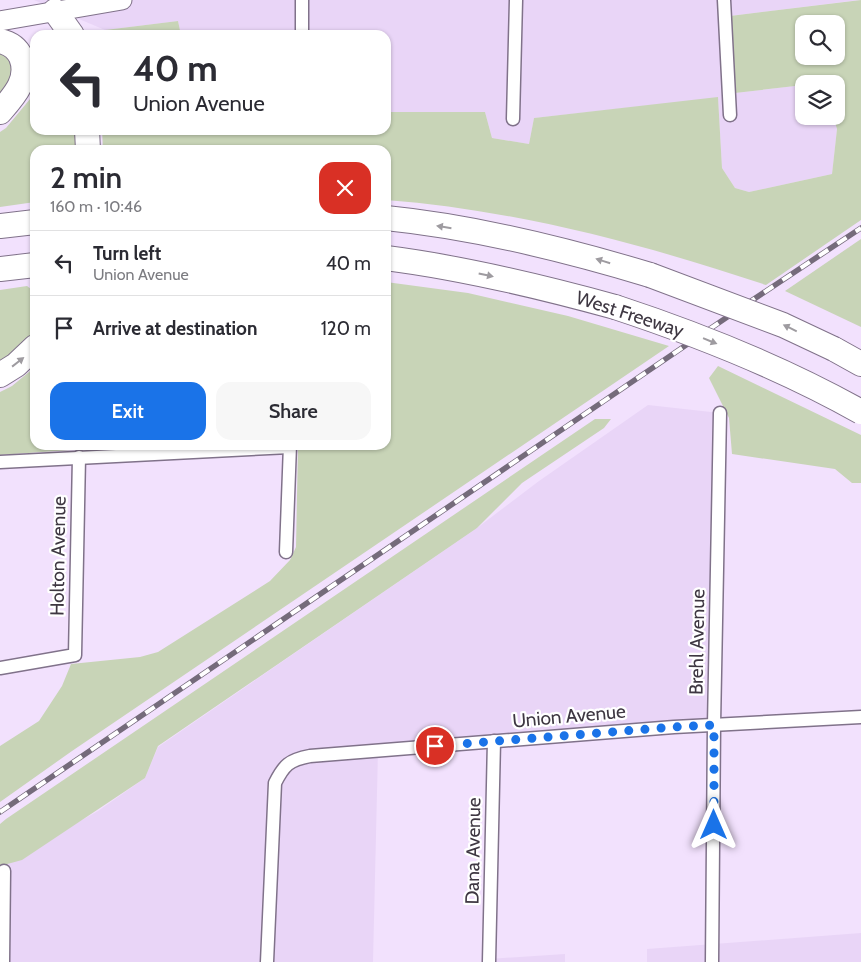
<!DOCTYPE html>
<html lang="en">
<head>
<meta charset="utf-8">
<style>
	body { margin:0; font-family:Cabin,sans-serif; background:#f7f7f7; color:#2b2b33; height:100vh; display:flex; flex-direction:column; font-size:19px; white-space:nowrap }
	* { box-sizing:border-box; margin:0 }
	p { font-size:16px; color:#7c7c81 }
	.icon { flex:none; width:28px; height:28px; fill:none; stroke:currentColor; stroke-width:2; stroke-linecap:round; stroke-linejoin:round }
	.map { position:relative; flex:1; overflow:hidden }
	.side { position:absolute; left:30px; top:145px; width:361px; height:305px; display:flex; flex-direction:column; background:#fff; border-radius:15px; box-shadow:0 1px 4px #0004 }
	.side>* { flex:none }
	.guide { position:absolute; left:30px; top:30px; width:361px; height:105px; border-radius:15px; box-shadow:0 1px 4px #0004; background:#fff; color:#2b2b33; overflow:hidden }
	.fabs { position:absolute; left:795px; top:15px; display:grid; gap:10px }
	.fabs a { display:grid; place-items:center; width:50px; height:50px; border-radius:10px; background:#fff; box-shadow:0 1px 4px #0004; font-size:25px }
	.pin { position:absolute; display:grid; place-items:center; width:42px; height:42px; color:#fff; margin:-21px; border:2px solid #fff; border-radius:50%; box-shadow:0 1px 5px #0007 }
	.me { position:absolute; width:55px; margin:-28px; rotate:0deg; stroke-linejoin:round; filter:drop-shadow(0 0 4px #0008) }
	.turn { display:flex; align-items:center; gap:18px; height:105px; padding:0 20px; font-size:22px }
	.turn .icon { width:65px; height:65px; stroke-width:2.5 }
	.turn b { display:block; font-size:35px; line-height:42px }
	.round { display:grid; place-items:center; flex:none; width:52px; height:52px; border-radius:15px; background:#f7f7f7 }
	.overview { display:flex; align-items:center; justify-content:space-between; height:85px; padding:0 20px }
	h1 { font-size:30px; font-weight:600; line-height:38px }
	.button { display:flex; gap:10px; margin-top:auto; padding:10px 20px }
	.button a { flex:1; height:58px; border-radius:15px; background:#1a73e8; color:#fff; font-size:20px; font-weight:600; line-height:58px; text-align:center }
	.button a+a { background:#f7f7f7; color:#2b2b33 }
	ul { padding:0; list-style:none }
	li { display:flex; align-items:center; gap:15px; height:65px; padding:0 20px; border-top:1px solid #e1e1e2 }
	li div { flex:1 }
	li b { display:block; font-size:19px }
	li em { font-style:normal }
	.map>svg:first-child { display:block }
</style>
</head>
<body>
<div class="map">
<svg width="861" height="962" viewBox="0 0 861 962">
	<rect width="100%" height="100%" fill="#f2e1fd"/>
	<!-- built -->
	<g fill="#e9d5f7">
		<polygon points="34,0 859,0 730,16 735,93 804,85 804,116 833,116 837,129 832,174 749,192 735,188 722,168 718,98 534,118 529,144 492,138 485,112 386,112 386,35 181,35 178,21 105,30"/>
		<polygon points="648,405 720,413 714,725 378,750 373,962 0,962 0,866 98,811 145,778 158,747 477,528 539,481"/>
		<polygon points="861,933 861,962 647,962 647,949"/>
		<polygon points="565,954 565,962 489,962 489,959"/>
	</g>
	<!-- green -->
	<g fill="#c8d4b7" fill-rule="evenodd">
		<path d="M 861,0 L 861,220 L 766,285 C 643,244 516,210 386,200 L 386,150 L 103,150 L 102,130 L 386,130 L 386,112 L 485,112 L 492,138 L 529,144 L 534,118 L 718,97 L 722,168 L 735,188 L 749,192 L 832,174 L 837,129 L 833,116 L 836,116 L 836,84 L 804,84 L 804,85 L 735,93 L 730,16 ZM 804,24 L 836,24 L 836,56 L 804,56 Z"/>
		<polygon points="178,21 181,35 102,35 105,30"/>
		<polygon points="0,53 13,57 16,72 0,98"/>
		<polygon points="35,93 35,130 75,130 76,150 35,150 35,202 0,207 0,132 6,128"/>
		<polygon points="861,239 861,327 785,291"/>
		<polygon points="386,282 468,293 568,316 669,346 72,751 0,802 0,746 39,721 62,686 71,664 140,657 158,652 270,581 290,560 296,547 298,445 386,445"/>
		<polygon points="27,286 35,292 35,329 23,345 0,362 0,290"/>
		<polygon points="718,366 861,435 861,483 852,483 835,469 732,454 729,418 709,378"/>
		<polygon points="35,367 35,445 88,445 85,449 0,455 0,392 12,386"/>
		<polygon points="595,419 611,419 604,428 522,483 477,528 158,746 145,778 22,860 0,866 0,824 6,819"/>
	</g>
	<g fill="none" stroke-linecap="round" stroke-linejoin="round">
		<!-- street casing -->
		<g stroke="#80728a" stroke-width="15">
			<g id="street">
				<polyline points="302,0 302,35"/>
				<polyline points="724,0 730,115"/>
				<polyline points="513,119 516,0"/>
				<polyline points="0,462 290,447"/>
				<polyline points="286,552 290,445"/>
				<polyline points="0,668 75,655 79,457"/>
				<polyline points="3,962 4,871"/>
				<path d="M 267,962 L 275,783 C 284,765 289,760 310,756 L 674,727 L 861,717"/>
				<polyline points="489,962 494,741"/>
				<polyline points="712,962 714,725 720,413"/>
			</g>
		</g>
		<!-- secondary casing -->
		<g stroke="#80728a" stroke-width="21">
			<polyline id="secondary" points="0,21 122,0"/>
		</g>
		<!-- highway casing -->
		<g stroke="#80728a" stroke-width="26">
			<g id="highway">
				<polyline points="55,11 72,35"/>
				<path d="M 0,41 C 9,43 17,48 21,57 C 30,79 14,96 0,112"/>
				<polyline points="87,130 88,150"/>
				<path d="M 386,218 C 476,227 564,249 650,275"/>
				<polyline points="0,226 35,222"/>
				<path d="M 386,258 C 464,268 539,286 615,307"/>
				<polyline points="0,269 35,265"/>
				<polyline points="834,349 861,364"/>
				<polyline points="0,375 16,365 35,347"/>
			</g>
		</g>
		<!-- street -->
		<use href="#street" stroke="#fff" stroke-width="12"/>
		<!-- secondary -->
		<use href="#secondary" stroke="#fff" stroke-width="19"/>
		<!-- highway -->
		<use href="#highway" stroke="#fff" stroke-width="24"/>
		<!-- rail casing -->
		<g stroke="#756b7b" stroke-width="5.5">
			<polyline id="rail" points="0,812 742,307 861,228"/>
		</g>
		<!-- rail -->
		<use href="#rail" stroke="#fff" stroke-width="4" stroke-dasharray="11" stroke-linecap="butt"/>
		<!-- highway-bridge casing -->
		<g stroke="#80728a" stroke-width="26" stroke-linecap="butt">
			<g id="highway-bridge">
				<polyline points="650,275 783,325 834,349"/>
				<path d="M 615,307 C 700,335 783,368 861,412"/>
			</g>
		</g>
		<!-- highway-bridge -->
		<use href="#highway-bridge" stroke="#fff" stroke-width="24"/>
	</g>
	<!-- one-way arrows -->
	<defs><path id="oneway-solid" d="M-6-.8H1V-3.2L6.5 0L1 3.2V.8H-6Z" transform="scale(1.25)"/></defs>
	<g fill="#9e9ba0">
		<use href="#oneway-solid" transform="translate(444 227) rotate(-171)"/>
		<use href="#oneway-solid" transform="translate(603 261) rotate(-163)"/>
		<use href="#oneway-solid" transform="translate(486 275) rotate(12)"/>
		<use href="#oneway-solid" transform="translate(790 328) rotate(-154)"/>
		<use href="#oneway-solid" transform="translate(710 341) rotate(22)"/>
		<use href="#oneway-solid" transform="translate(18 362) rotate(-38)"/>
	</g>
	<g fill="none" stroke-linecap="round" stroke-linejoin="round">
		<!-- route -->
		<polyline stroke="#1a73e8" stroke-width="9" stroke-dasharray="0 16.2" points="435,746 674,727 714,725 714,825"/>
	</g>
	<g text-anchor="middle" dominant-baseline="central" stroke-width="4.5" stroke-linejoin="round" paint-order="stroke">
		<!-- street labels -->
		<g font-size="19" fill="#3e3742" stroke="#fff">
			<text transform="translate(630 314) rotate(18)">West Freeway</text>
			<text transform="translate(58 556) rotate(-89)">Holton Avenue</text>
			<text transform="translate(697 642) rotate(-89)">Brehl Avenue</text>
			<text transform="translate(569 716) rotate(-5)">Union Avenue</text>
			<text transform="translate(473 851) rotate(-89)">Dana Avenue</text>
		</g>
	</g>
</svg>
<div class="fabs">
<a><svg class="icon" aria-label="search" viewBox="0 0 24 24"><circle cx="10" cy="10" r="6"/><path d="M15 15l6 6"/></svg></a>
<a><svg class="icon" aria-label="layers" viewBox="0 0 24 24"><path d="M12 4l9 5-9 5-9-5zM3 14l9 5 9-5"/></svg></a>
</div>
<div class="pin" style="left:435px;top:746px;background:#d93025"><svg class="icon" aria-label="arrive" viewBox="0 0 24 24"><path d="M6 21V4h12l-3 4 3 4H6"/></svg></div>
<svg class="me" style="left:714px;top:825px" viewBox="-20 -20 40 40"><path d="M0-17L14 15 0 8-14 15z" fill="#1a73e8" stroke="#fff" stroke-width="4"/></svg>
<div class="guide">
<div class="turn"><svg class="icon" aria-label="left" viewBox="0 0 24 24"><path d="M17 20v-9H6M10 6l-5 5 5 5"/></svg><div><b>40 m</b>Union Avenue</div></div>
</div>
<section class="side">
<div class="overview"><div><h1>2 min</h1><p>160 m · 10:46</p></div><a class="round" style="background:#d93025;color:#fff"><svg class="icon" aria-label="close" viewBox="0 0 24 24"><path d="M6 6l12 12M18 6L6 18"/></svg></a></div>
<ul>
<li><svg class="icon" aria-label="left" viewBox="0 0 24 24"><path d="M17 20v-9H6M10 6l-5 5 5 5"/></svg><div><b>Turn left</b><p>Union Avenue</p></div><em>40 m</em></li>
<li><svg class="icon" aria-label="arrive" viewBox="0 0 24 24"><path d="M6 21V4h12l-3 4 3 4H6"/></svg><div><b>Arrive at destination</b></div><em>120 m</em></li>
</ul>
<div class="button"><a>Exit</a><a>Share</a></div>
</section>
</div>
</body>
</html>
